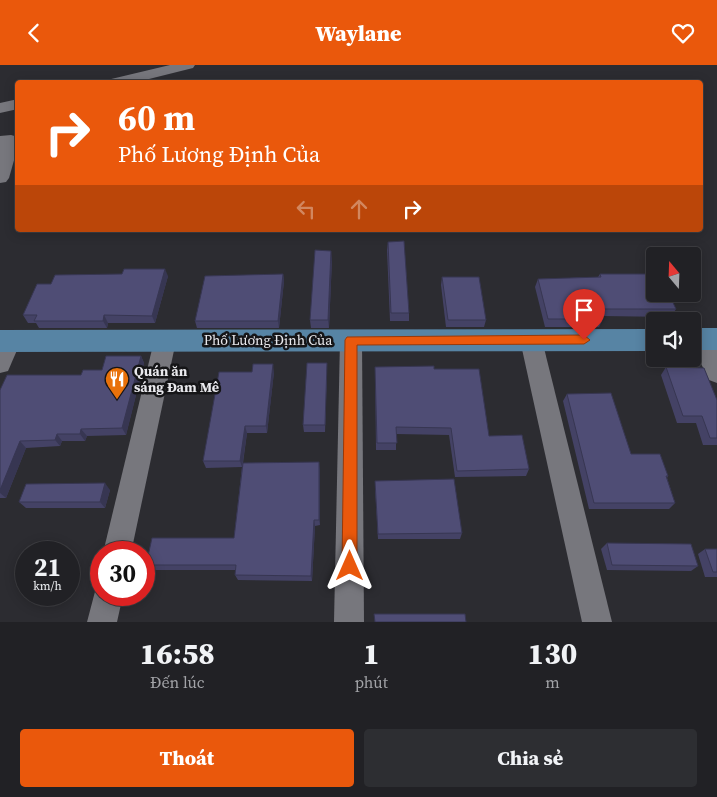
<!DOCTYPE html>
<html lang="vi">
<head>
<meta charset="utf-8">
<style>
	body { margin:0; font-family:"Source Serif 4",serif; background:#2d2e32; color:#f1f3f6; height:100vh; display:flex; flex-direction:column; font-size:19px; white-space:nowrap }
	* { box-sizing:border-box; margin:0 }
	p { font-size:16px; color:#a2a3a7 }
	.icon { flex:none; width:28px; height:28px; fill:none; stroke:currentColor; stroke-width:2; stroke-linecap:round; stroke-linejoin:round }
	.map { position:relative; height:557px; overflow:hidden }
	.sheet { display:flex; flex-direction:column; background:#212125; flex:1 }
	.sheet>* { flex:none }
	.hud { position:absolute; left:15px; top:15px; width:688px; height:152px; border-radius:5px; box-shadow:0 2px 12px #0003,0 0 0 1px #3e3e42; background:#ea580c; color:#fff; overflow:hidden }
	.needle { width:32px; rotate:341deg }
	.fabs { position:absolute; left:646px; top:182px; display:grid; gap:10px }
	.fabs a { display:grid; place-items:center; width:55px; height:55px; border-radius:5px; background:#212125; box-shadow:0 2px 12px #0003,0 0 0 1px #3e3e42; font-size:25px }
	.speed { position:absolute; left:15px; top:476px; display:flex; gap:10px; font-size:25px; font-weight:700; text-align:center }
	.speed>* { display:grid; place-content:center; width:65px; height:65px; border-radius:50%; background:#212125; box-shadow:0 2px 12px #0003,0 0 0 1px #3e3e42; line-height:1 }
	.speed small { font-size:12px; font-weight:400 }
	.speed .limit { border:8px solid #d22; background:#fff; color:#111 }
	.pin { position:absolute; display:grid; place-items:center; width:42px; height:42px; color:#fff; margin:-51px -21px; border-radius:50% 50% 50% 0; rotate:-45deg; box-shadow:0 0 5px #0007 }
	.pin .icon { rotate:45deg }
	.me { position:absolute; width:55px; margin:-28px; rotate:0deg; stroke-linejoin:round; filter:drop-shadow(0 0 4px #0008) }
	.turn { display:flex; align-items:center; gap:18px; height:105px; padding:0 20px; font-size:22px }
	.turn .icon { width:65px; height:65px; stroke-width:2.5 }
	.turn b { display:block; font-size:35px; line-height:42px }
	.lanes { display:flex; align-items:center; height:48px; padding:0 20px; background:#0003; justify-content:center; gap:25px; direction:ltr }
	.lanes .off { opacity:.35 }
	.eta { display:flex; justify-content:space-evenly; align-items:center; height:85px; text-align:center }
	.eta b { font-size:30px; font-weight:800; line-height:35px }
	.action { display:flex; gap:10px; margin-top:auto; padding:10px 20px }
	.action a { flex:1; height:58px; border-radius:5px; background:#ea580c; color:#fff; font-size:20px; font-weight:800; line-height:58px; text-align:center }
	.action a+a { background:#2d2e32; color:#f1f3f6 }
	header { display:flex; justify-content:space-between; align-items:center; height:65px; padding:0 20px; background:#ea580c; color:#fff; font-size:22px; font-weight:800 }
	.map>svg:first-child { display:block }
</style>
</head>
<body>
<header><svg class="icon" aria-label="back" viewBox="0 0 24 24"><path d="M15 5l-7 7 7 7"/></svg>Waylane<svg class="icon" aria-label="heart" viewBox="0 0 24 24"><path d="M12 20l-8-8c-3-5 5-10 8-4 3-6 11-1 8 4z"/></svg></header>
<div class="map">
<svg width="717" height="557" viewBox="0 0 717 557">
	<rect width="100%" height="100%" fill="#2c2c31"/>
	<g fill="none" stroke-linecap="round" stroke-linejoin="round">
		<!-- minor -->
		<g fill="#77777d" fill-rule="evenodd">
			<polygon points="170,0 195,0 193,3 133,18 105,18 107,15"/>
			<polygon points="18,34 18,44 0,48 0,38"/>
			<polygon points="11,70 18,72 18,81 9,113 6,117 0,118 0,71"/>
			<polygon points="701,265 709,268 717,284 717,318 709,315 692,280 693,268"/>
			<polygon points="351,266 359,269 362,275 364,557 334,557 340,275 343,269"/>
			<polygon points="531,266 539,269 542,275 612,557 582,557 520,275 523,269"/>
			<polygon points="10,267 18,270 21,276 8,306 0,308 0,274 2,270"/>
			<polygon points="165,267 173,270 176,276 131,488 103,488 154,276 157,270"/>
			<polygon points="101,518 101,530 123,530 117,557 87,557 97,519"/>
		</g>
		<!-- major -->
		<g fill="#5784a4" fill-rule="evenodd">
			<rect x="692" y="263" width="25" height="22"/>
			<polygon points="655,264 655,286 0,287 0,265"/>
		</g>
	</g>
	<!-- wall -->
	<g fill="#444265">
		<polygon points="388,177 409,248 409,256 390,256 387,185"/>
		<polygon points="332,194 329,263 311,263 310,255"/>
		<polygon points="283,209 284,216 279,263 197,263 195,256"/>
		<polygon points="600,209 676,244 671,252 602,251 603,254 599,262 545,262 535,222 538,214 598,212"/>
		<polygon points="168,211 155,258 108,258 107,263 39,263 36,258 28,258 23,250 51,219"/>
		<polygon points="442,212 486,255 484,262 446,262 441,220"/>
		<polygon points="141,291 144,298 126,370 87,371 85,376 62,376 60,381 26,383 6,433 0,433 0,325 81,310 102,305"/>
		<polygon points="375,302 434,304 489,371 529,404 526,411 455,412 449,370 396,369 396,385 376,385"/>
		<polygon points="666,302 717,335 717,380 703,380 696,358 677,358 661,310"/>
		<polygon points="327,306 325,367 304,367 303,360"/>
		<polygon points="274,307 267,368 247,368 243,398 320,404 320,460 315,461 312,516 238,515 235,510 236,505 150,505 146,500 234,473 242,402 206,403 203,396"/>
		<polygon points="567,329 631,389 668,411 667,413 675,438 669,444 589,444 563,336"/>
		<polygon points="375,416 462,468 460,474 378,474 375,422"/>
		<polygon points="110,425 105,443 26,443 19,437"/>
		<polygon points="607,478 698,501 691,506 607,505 601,484"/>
		<polygon points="705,484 717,484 717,512 705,512 698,489"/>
	</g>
	<!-- shaded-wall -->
	<g fill="#373652">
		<polygon points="331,186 332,194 329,263 328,255"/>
		<polygon points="165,204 168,211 155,258 152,251"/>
		<polygon points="283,209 284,216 279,263 278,256"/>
		<polygon points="104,250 108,258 107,263 103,256"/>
		<polygon points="141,291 144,298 126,370 122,363"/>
		<polygon points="273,299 274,307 267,368 266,361"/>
		<polygon points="245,361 247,368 242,402 240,396"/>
		<polygon points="81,364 87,371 85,376 80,369"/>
		<polygon points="57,369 62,376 60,381 55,375"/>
		<polygon points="20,376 26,383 6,433 0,428 0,425"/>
		<polygon points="319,397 320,404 320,460 319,455"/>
		<polygon points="105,418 110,425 105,443 100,437"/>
		<polygon points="314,455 315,461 312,516 311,511"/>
	</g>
	<!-- building -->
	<g fill="#4f4d75" stroke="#373652">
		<polygon points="404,176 409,248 391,248 388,177"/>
		<polygon points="315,185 331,186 328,255 310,255"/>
		<polygon points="124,204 165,204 152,251 104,250 103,256 34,256 37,250 23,250 37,219 51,219 55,210 122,209"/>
		<polygon points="283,209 278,256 195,256 205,211"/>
		<polygon points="600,209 655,209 655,229 669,229 676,244 599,244 603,254 548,254 538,214 601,212"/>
		<polygon points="442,212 479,212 486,255 448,255"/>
		<polygon points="106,291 141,291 122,363 81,364 80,369 57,369 55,375 20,376 0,425 0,325 7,310 81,310 83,305 102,305"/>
		<polygon points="307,298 327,298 325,360 303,360"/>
		<polygon points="253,299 273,299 266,361 245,361 240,396 203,396 219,307 252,307"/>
		<polygon points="434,301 434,304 479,304 489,371 522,370 529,404 457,406 451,363 396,362 397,378 377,378 375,302"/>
		<polygon points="666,302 704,303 717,335 717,373 710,373 702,351 683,351"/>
		<polygon points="611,328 631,389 660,389 668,411 666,411 675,438 594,438 567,329"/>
		<polygon points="319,397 319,455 314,455 311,511 235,510 236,500 146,500 152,473 234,473 243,398"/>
		<polygon points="454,414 462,468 378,469 375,416"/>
		<polygon points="105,418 100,437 19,437 26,419"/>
		<polygon points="607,478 691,479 698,501 612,500"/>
		<polygon points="705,484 717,484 717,507 713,507"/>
		<polygon points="374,549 465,549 466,557 375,557"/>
	</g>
	<!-- route -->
	<polygon fill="#ea580c" stroke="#983908" points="584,270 590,275 584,279 357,280 357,501 355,506 350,508 344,506 342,501 345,275 347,272"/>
	<!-- icons -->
	<defs>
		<g id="restaurant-pin" transform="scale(1.25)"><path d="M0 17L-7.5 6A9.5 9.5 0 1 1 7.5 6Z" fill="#e8710a" stroke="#151517"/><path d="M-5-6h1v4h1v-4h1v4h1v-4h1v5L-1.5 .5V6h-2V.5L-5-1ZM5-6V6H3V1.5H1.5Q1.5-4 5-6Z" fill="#fff"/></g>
	</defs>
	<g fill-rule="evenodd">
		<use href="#restaurant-pin" x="117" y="314"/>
	</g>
	<g text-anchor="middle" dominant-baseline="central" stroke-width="5" stroke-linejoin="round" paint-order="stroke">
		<!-- street labels -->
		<g font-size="14" fill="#e9e9ed" stroke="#151517">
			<text x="268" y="275">Phố Lương Định Của</text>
		</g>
		<!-- poi labels -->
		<g font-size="14" font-weight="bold" fill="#e9e9ed" stroke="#151517" text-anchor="start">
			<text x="134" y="306">Quán ăn<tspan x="134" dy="16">sáng Đam Mê</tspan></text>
		</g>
	</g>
</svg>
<div class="fabs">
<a><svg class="needle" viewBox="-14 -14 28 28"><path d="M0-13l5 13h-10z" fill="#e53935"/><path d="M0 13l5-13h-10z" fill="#a2a3a7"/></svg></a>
<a><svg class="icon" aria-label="sound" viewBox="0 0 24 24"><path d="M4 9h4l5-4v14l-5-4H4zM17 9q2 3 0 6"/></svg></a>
</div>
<div class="speed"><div>21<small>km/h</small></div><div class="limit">30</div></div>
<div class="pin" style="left:584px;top:275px;background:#d93025"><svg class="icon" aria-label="arrive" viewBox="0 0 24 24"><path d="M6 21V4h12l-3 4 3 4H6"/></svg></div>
<svg class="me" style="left:350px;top:501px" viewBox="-20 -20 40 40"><path d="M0-17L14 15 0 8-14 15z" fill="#ea580c" stroke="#fff" stroke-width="4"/></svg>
<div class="hud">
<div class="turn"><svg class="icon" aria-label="right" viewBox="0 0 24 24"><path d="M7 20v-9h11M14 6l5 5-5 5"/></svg><div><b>60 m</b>Phố Lương Định Của</div></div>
<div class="lanes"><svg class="icon off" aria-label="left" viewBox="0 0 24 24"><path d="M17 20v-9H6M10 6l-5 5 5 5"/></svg><svg class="icon off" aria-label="ahead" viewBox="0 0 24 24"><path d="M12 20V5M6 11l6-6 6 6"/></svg><svg class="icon" aria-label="right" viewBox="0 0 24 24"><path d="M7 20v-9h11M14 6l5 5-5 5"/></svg></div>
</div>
</div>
<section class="sheet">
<div class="eta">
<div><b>16:58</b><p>Đến lúc</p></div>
<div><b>1</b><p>phút</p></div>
<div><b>130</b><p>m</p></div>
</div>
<div class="action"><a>Thoát</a><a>Chia sẻ</a></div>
</section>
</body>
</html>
